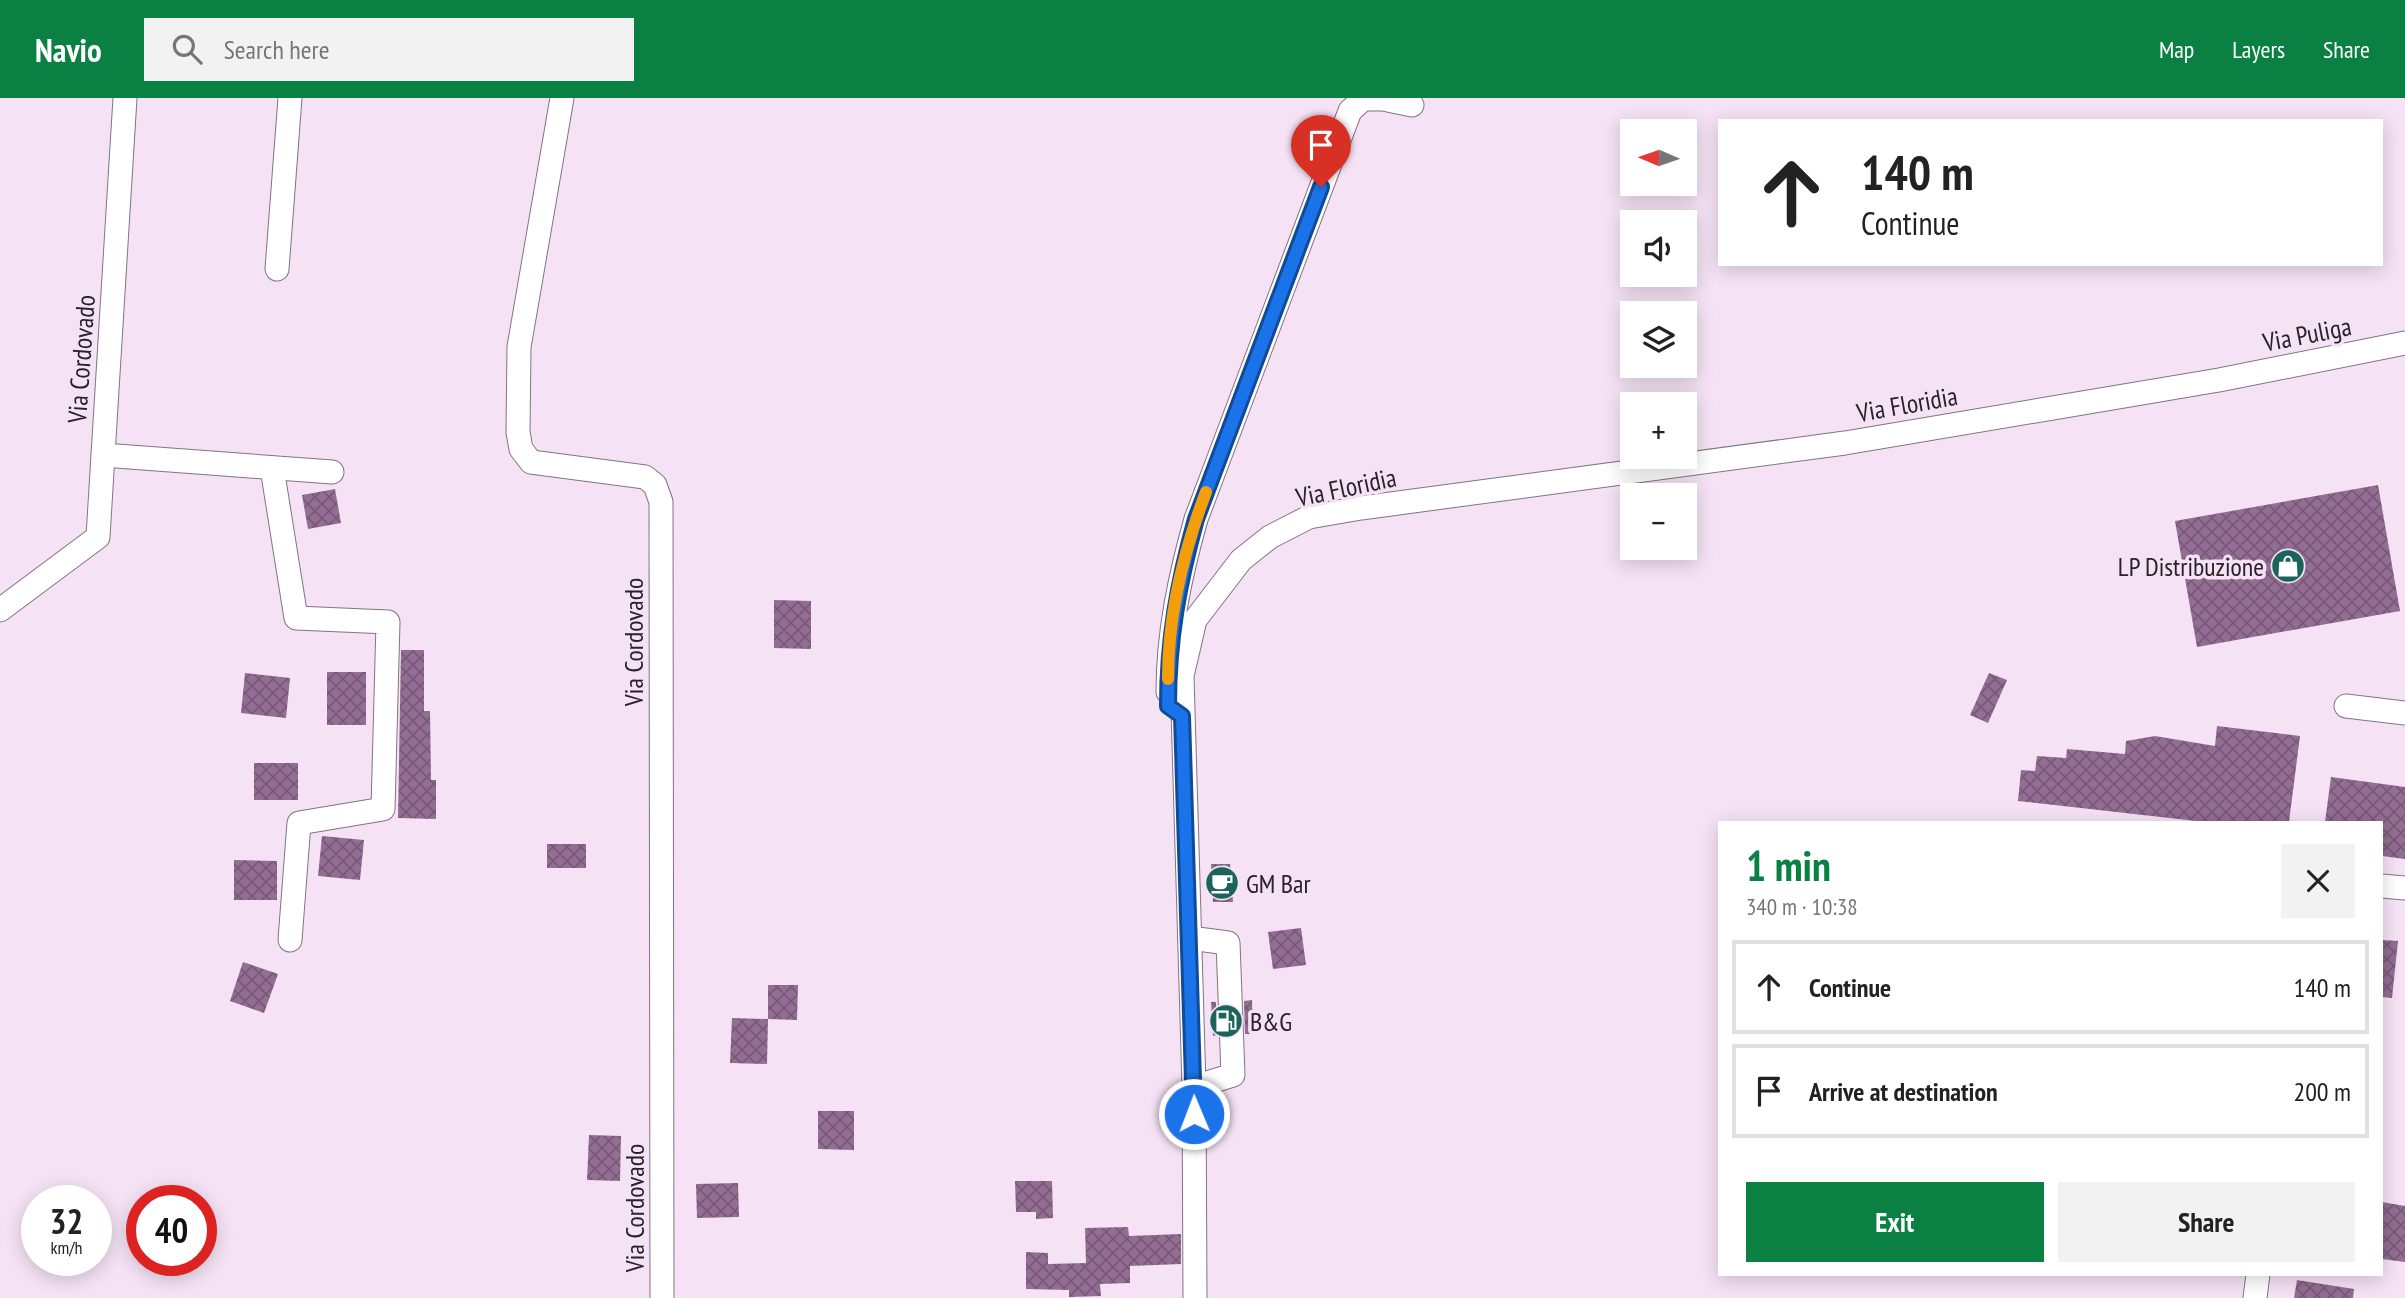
<!DOCTYPE html>
<html lang="en">
<head>
<meta charset="utf-8">
<style>
	body { margin:0; font-family:"PT Sans Narrow",sans-serif; background:#f2f2f2; color:#222; height:100vh; display:flex; flex-direction:column; font-size:26px; white-space:nowrap }
	* { box-sizing:border-box; margin:0 }
	p { font-size:23px; color:#767676 }
	.icon { flex:none; width:38px; height:38px; fill:none; stroke:currentColor; stroke-width:2; stroke-linecap:round; stroke-linejoin:round }
	.map { position:relative; flex:1; overflow:hidden }
	.sheet { position:absolute; left:1718px; top:723px; width:665px; height:455px; display:flex; flex-direction:column; background:#fff; border-radius:0px; box-shadow:0 4px 18px #0003 }
	.sheet>* { flex:none }
	.banner { position:absolute; left:1718px; top:21px; width:665px; height:147px; border-radius:0px; box-shadow:0 4px 18px #0003; background:#fff; color:#222; overflow:hidden }
	.needle { width:46px; rotate:272deg }
	.tools { position:absolute; left:1620px; top:21px; display:grid; gap:14px }
	.tools a { display:grid; place-items:center; width:77px; height:77px; border-radius:0px; background:#fff; box-shadow:0 4px 18px #0003; font-size:35px }
	.speed { position:absolute; left:21px; top:1087px; display:flex; gap:14px; font-size:35px; font-weight:700; text-align:center }
	.speed>* { display:grid; place-content:center; width:91px; height:91px; border-radius:50%; background:#fff; box-shadow:0 4px 18px #0003; line-height:1 }
	.speed small { font-size:18px; font-weight:400 }
	.speed .limit { border:10px solid #d22; background:#fff; color:#111 }
	.pin { position:absolute; display:grid; place-items:center; width:60px; height:60px; color:#fff; margin:-72px -30px; border-radius:50% 50% 50% 0; rotate:-45deg; box-shadow:0 0 7px #0007 }
	.pin .icon { rotate:45deg }
	.me { position:absolute; width:77px; margin:-38px; rotate:359deg; stroke-linejoin:round; filter:drop-shadow(0 0 5px #0008) }
	.turn { display:flex; align-items:center; gap:24px; height:147px; padding:0 28px; font-size:32px }
	.turn .icon { width:91px; height:91px; stroke-width:2.5 }
	.turn b { display:block; font-size:49px; line-height:60px }
	.round { display:grid; place-items:center; flex:none; width:74px; height:74px; border-radius:0px; background:#f2f2f2 }
	.summary { display:flex; align-items:center; justify-content:space-between; height:119px; padding:0 28px }
	h1 { font-size:42px; font-weight:600; line-height:52px; color:#0b8043 }
	.action { display:flex; gap:14px; margin-top:auto; padding:14px 28px }
	.action a { flex:1; height:80px; border-radius:0px; background:#0b8043; color:#fff; font-size:28px; font-weight:600; line-height:80px; text-align:center }
	.action a+a { background:#f2f2f2; color:#222 }
	ul { padding:0; list-style:none }
	li { display:flex; align-items:center; gap:21px; height:94px; margin:0 14px 10px; padding:0 14px; border:4px solid #e0e0e0; border-radius:0px }
	li div { flex:1 }
	li b { display:block; font-size:26px }
	li em { font-style:normal }
	header { display:flex; align-items:center; gap:42px; box-sizing:border-box; height:98px; padding:0 35px; background:#0b8043; color:#fff }
	header strong { font-size:33px }
	nav { display:flex; gap:38px; margin-inline-start:auto; font-size:24px }
	.search { width:490px; height:63px; background:#f2f2f2; display:flex; align-items:center; gap:18px; box-sizing:border-box; padding:0 24px; border-radius:0px; color:#767676; font-size:26px }
	.map>svg:first-child { display:block }
</style>
</head>
<body>
<header>
<strong>Navio</strong>
<div class="search"><svg class="icon" aria-label="search" viewBox="0 0 24 24"><circle cx="10" cy="10" r="6"/><path d="M15 15l6 6"/></svg>Search here</div>
<nav><a>Map</a><a>Layers</a><a>Share</a></nav>
</header>
<div class="map">
<svg width="2405" height="1200" viewBox="0 0 2405 1200">
	<defs>
		<pattern id="building-cross-hatch" width="8" height="8" patternUnits="userSpaceOnUse" patternTransform="scale(1.75)"><rect width="8" height="8" fill="#936d93"/><path d="M0 0l8 8M0 8l8-8" fill="none" stroke="#785978"/></pattern>
	</defs>
	<rect width="100%" height="100%" fill="#f5e3f5"/>
	<!-- building -->
	<g fill="url(#building-cross-hatch)">
		<polygon points="2378,387 2400,513 2197,549 2175,423"/>
		<polygon points="335,391 341,425 308,431 302,397"/>
		<polygon points="774,502 811,503 811,551 774,550"/>
		<polygon points="401,552 424,552 424,613 430,613 431,682 436,682 436,721 398,720"/>
		<rect x="327" y="574" width="39" height="53"/>
		<polygon points="245,575 290,580 286,620 241,615"/>
		<polygon points="1989,575 2007,582 1988,625 1970,617"/>
		<polygon points="2217,628 2300,638 2289,724 2205,724 2018,703 2021,672 2035,673 2037,658 2066,660 2067,651 2125,656 2126,643 2155,638 2215,648"/>
		<rect x="254" y="665" width="44" height="37"/>
		<polygon points="2331,679 2405,689 2405,761 2382,758 2382,724 2325,724"/>
		<polygon points="322,738 364,742 360,782 318,778"/>
		<rect x="547" y="746" width="39" height="24"/>
		<polygon points="234,762 277,763 277,802 234,802"/>
		<polygon points="1211,766 1230,766 1233,804 1213,804"/>
		<polygon points="1301,830 1306,867 1273,871 1268,834"/>
		<polygon points="2382,842 2398,843 2392,900 2382,899"/>
		<polygon points="243,864 278,876 264,915 230,903"/>
		<polygon points="768,887 798,887 797,922 768,921"/>
		<polygon points="1252,902 1253,936 1245,936 1244,903"/>
		<polygon points="1211,904 1216,904 1217,937 1213,938"/>
		<polygon points="732,920 768,921 767,966 730,965"/>
		<polygon points="818,1013 854,1013 854,1052 818,1051"/>
		<polygon points="589,1037 621,1038 620,1083 587,1082"/>
		<polygon points="1015,1083 1052,1083 1053,1120 1036,1121 1036,1114 1016,1114"/>
		<polygon points="738,1085 739,1119 697,1120 696,1086"/>
		<polygon points="2382,1104 2405,1108 2405,1164 2382,1161"/>
		<polygon points="1128,1129 1129,1138 1181,1136 1181,1166 1130,1168 1130,1185 1100,1186 1101,1198 1069,1199 1069,1192 1026,1191 1026,1154 1048,1155 1048,1166 1086,1165 1085,1130"/>
		<polygon points="2297,1182 2354,1191 2353,1200 2294,1200"/>
	</g>
	<g fill="none" stroke-linecap="round" stroke-linejoin="round">
		<!-- minor casing -->
		<g stroke="#837383" stroke-width="25">
			<g id="minor">
				<polyline points="125,0 103,357 332,374"/>
				<polyline points="562,0 519,249 518,334 521,351 531,364 645,379 655,387 661,404 662,1200"/>
				<polyline points="277,171 290,0"/>
				<polyline points="272,370 296,520 388,524 383,711 299,725 290,842"/>
				<polyline points="0,512 98,439 103,357"/>
				<path d="M 1168,594 C 1168,534 1180,478 1196,421 L 1350,13 L 1363,1 L 1383,1 L 1412,7"/>
				<polyline points="2346,608 2405,615"/>
				<polyline points="2382,788 2405,790"/>
				<polyline points="1190,840 1228,845 1233,977 1194,989"/>
				<polyline points="1195,1200 1194,989 1182,578 1195,522 1241,462 1270,439 1309,419 1361,410 1845,345 2219,282 2405,245"/>
				<polyline points="2255,1200 2258,1176"/>
			</g>
		</g>
		<!-- minor -->
		<use href="#minor" stroke="#fff" stroke-width="23"/>
	</g>
	<g fill="none" stroke-linecap="round" stroke-linejoin="round">
		<!-- route casing -->
		<g stroke="#114b97" stroke-width="18">
			<path id="route" d="M 1194,1016 L 1182,618 L 1168,608 C 1168,541 1178,486 1196,421 L 1321,89"/>
		</g>
		<!-- route -->
		<use href="#route" stroke="#1a73e8" stroke-width="12"/>
		<!-- slow -->
		<path stroke="#f59e0b" stroke-width="12" d="M 1168,581 C 1168,518 1184,452 1206,394"/>
	</g>
	<!-- icons -->
	<defs>
		<g id="shop-disc" transform="scale(1.75)"><circle r="9.5" fill="#1a645a" stroke="#f5e3f5"/><path d="M-5-2.5h2.3a2.7 3.5 0 0 1 5.4 0H5L5.5 6h-11ZM-1.5-2.5h3a1.5 2.3 0 0 0-3 0Z" fill="#fff"/></g>
		<g id="cafe-disc" transform="scale(1.75)"><circle r="9.5" fill="#1a645a" stroke="#f5e3f5"/><path d="M-5.5-4.5H6V0H3Q3 3.5 0 3.5H-2.5Q-5.5 3.5-5.5 0ZM3-3.2v2h1.7v-2ZM-6 4.5H4V6H-6Z" fill="#fff"/></g>
		<g id="fuel-disc" transform="scale(1.75)"><circle r="9.5" fill="#1a645a" stroke="#f5e3f5"/><path d="M-5.5-6h7V0h2V4h1.3V-2.5L3-4.5l.8-.8L6-3V5H2.5V1h-1V6h-7ZM-4.2-4.7v3.2H.2V-4.7Z" fill="#fff"/></g>
	</defs>
	<g fill-rule="evenodd">
		<use href="#shop-disc" x="2288" y="468"/>
		<use href="#cafe-disc" x="1222" y="785"/>
		<use href="#fuel-disc" x="1226" y="923"/>
	</g>
	<g text-anchor="middle" dominant-baseline="central" stroke-width="7" stroke-linejoin="round" paint-order="stroke">
		<!-- street labels -->
		<g font-size="26" fill="#292229" stroke="#f5e3f5">
			<text transform="translate(2307 236) rotate(-11)">Via Puliga</text>
			<text transform="translate(81 261) rotate(-86)">Via Cordovado</text>
			<text transform="translate(1907 306) rotate(-10)">Via Floridia</text>
			<text transform="translate(1346 389) rotate(-12)">Via Floridia</text>
			<text transform="translate(633 544) rotate(-90)">Via Cordovado</text>
			<text transform="translate(634 1110) rotate(-90)">Via Cordovado</text>
		</g>
		<!-- poi labels -->
		<g font-size="26" fill="#292229" stroke="#f5e3f5" text-anchor="start">
			<text x="2264" y="468" text-anchor="end">LP Distribuzione</text>
			<text x="1246" y="785">GM Bar</text>
			<text x="1250" y="923">B&amp;G</text>
		</g>
	</g>
</svg>
<div class="tools">
<a><svg class="needle" viewBox="-14 -14 28 28"><path d="M0-13l5 13h-10z" fill="#e53935"/><path d="M0 13l5-13h-10z" fill="#767676"/></svg></a>
<a><svg class="icon" aria-label="sound" viewBox="0 0 24 24"><path d="M4 9h4l5-4v14l-5-4H4zM17 9q2 3 0 6"/></svg></a>
<a><svg class="icon" aria-label="layers" viewBox="0 0 24 24"><path d="M12 4l9 5-9 5-9-5zM3 14l9 5 9-5"/></svg></a>
<a>+</a>
<a>−</a>
</div>
<div class="speed"><div>32<small>km/h</small></div><div class="limit">40</div></div>
<div class="pin" style="left:1321px;top:89px;background:#d93025"><svg class="icon" aria-label="arrive" viewBox="0 0 24 24"><path d="M6 21V4h12l-3 4 3 4H6"/></svg></div>
<svg class="me" style="left:1194px;top:1016px" viewBox="-20 -20 40 40"><circle r="17" fill="#1a73e8" stroke="#fff" stroke-width="3"/><path d="M0-11L8 9 0 5-8 9z" fill="#fff"/></svg>
<div class="banner">
<div class="turn"><svg class="icon" aria-label="ahead" viewBox="0 0 24 24"><path d="M12 20V5M6 11l6-6 6 6"/></svg><div><b>140 m</b>Continue</div></div>
</div>
<section class="sheet">
<div class="summary"><div><h1>1 min</h1><p>340 m · 10:38</p></div><a class="round"><svg class="icon" aria-label="close" viewBox="0 0 24 24"><path d="M6 6l12 12M18 6L6 18"/></svg></a></div>
<ul>
<li><svg class="icon" aria-label="ahead" viewBox="0 0 24 24"><path d="M12 20V5M6 11l6-6 6 6"/></svg><div><b>Continue</b></div><em>140 m</em></li>
<li><svg class="icon" aria-label="arrive" viewBox="0 0 24 24"><path d="M6 21V4h12l-3 4 3 4H6"/></svg><div><b>Arrive at destination</b></div><em>200 m</em></li>
</ul>
<div class="action"><a>Exit</a><a>Share</a></div>
</section>
</div>
</body>
</html>
